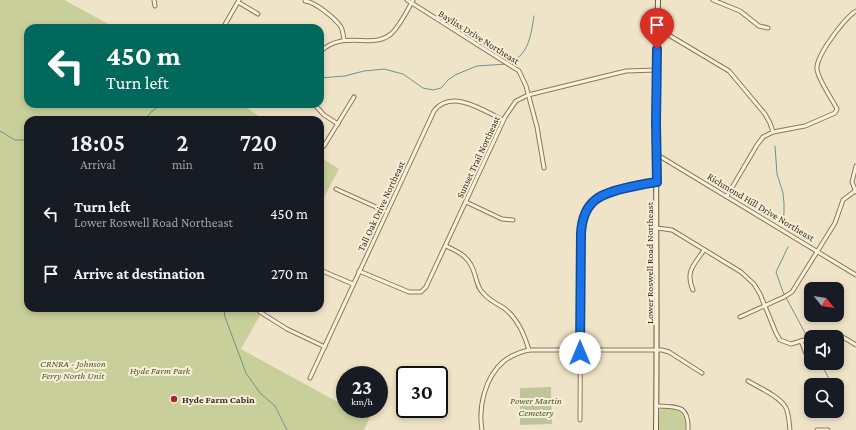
<!DOCTYPE html>
<html lang="en">
<head>
<meta charset="utf-8">
<style>
	body { margin:0; font-family:"Crimson Pro",serif; background:#20242c; color:#f1f3f6; height:100vh; display:flex; flex-direction:column; font-size:15px; white-space:nowrap }
	* { box-sizing:border-box; margin:0 }
	p { font-size:13px; color:#9ea1a6 }
	.icon { flex:none; width:22px; height:22px; fill:none; stroke:currentColor; stroke-width:2; stroke-linecap:round; stroke-linejoin:round }
	.map { position:relative; flex:1; overflow:hidden }
	.drawer { position:absolute; left:24px; top:116px; width:300px; height:196px; display:flex; flex-direction:column; background:#171b24; border-radius:12px; box-shadow:0 2px 6px #0003 }
	.drawer>* { flex:none }
	.top-card { position:absolute; left:24px; top:24px; width:300px; height:84px; border-radius:12px; box-shadow:0 2px 6px #0003; background:#00695c; color:#fff; overflow:hidden }
	.needle { width:26px; rotate:120deg }
	.fabs { position:absolute; left:804px; top:282px; display:grid; gap:8px }
	.fabs a { display:grid; place-items:center; width:40px; height:40px; border-radius:8px; background:#171b24; box-shadow:0 2px 6px #0003; font-size:20px }
	.speed { position:absolute; left:336px; top:366px; display:flex; gap:8px; font-size:20px; font-weight:700; text-align:center }
	.speed>* { display:grid; place-content:center; width:52px; height:52px; border-radius:50%; background:#171b24; box-shadow:0 2px 6px #0003; line-height:1 }
	.speed small { font-size:10px; font-weight:400 }
	.speed .limit { border:2px solid #111; border-radius:6px; background:#fff; color:#111 }
	.pin { position:absolute; display:grid; place-items:center; width:34px; height:34px; color:#fff; margin:-41px -17px; border-radius:50% 50% 50% 0; rotate:-45deg; box-shadow:0 0 4px #0007 }
	.pin .icon { rotate:45deg }
	.me { position:absolute; width:44px; margin:-22px; rotate:0deg; stroke-linejoin:round; filter:drop-shadow(0 0 3px #0008) }
	.turn { display:flex; align-items:center; gap:14px; height:84px; padding:0 16px; font-size:18px }
	.turn .icon { width:52px; height:52px; stroke-width:2.5 }
	.turn b { display:block; font-size:28px; line-height:34px }
	.eta { display:flex; justify-content:space-evenly; align-items:center; height:68px; text-align:center }
	.eta b { font-size:24px; font-weight:600; line-height:28px }
	ul { padding:0; list-style:none }
	li { display:flex; align-items:center; gap:12px; height:60px; padding:0 16px }
	li div { flex:1 }
	li b { display:block; font-size:15px }
	li em { font-style:normal }
	.map>svg:first-child { display:block }
</style>
</head>
<body>
<div class="map">
<svg width="856" height="430" viewBox="0 0 856 430">
	<rect width="100%" height="100%" fill="#f0e4c8"/>
	<!-- green -->
	<g fill="#c9cf9b">
		<polygon points="0,0 64,0 116,28 28,28 28,104 241,104 265,120 28,120 28,308 264,308 241,349 345,406 345,409 351,409 370,417 364,430 0,430"/>
		<polygon points="320,157 339,169 320,205"/>
		<path d="M 661,409 C 679,407 686,411 686,430 L 659,430 L 660,410 Z"/>
	</g>
	<!-- cemetery -->
	<polygon fill="#bfc49a" points="551,387 552,424 520,425 520,388"/>
	<g fill="none" stroke-linecap="round" stroke-linejoin="round">
		<!-- stream -->
		<g stroke="#6f938a" stroke-width="1">
			<path d="M 510,63 C 529,54 531,35 534,16"/>
			<polyline points="320,78 345,76 364,71 384,69 403,74 423,88 433,90 441,88 448,80 455,75 477,66 507,64"/>
			<polyline points="145,120 151,112 162,104"/>
			<polyline points="0,131 15,140 28,140"/>
			<polyline points="775,146 777,174 783,193 784,203 784,213 783,221"/>
			<polyline points="788,247 776,272 783,292 811,344"/>
			<polyline points="224,308 225,317 246,373 260,393 275,406 287,430"/>
			<polyline points="821,363 832,385"/>
		</g>
		<!-- street casing -->
		<g stroke="#8d765c" stroke-width="5">
			<g id="street">
				<polyline points="154,0 155,6"/>
				<polyline points="407,0 519,71 526,86 537,127 544,168"/>
				<polyline points="713,0 740,11 759,26 768,28"/>
				<path d="M 305,1 C 315,2 335,18 341,27 C 343,31 343,35 344,39"/>
				<polyline points="238,2 258,14"/>
				<polyline points="223,28 239,0"/>
				<polyline points="658,31 662,31 729,71 765,114 770,123 773,132"/>
				<path d="M 320,52 C 343,29 372,50 391,34 C 400,26 407,11 413,0"/>
				<polyline points="314,104 324,115 338,124"/>
				<polyline points="324,146 354,97"/>
				<polyline points="657,156 661,157 856,275"/>
				<polyline points="856,166 852,182 856,192"/>
				<polyline points="336,189 387,212"/>
				<path d="M 727,196 L 757,145 L 763,137 L 773,132 L 805,126 L 835,113 L 837,109 C 831,97 820,83 817,70 C 815,56 845,18 856,11"/>
				<polyline points="466,202 502,219 513,220"/>
				<polyline points="657,228 672,230 741,272 754,284 760,294 776,333 780,340 791,344 811,338"/>
				<path d="M 446,246 C 461,253 470,257 475,275 C 477,282 478,289 484,294 C 489,300 497,304 504,308 C 518,319 524,334 529,350"/>
				<polyline points="320,270 353,284"/>
				<polyline points="359,271 409,292 421,292 426,287 505,117 516,101 528,95 626,71 657,70"/>
				<path d="M 693,290 C 685,271 694,265 704,250"/>
				<polyline points="260,312 287,329 325,347"/>
				<polyline points="740,317 784,297 792,292 835,223 843,200 855,191"/>
				<path d="M 813,337 C 833,330 839,334 856,345"/>
				<polyline points="801,341 807,356"/>
				<path d="M 310,378 L 434,111 C 452,88 484,111 503,120"/>
				<path d="M 748,381 C 758,387 781,397 786,408 C 789,414 789,423 790,430"/>
				<path d="M 656,406 C 677,407 689,404 688,430"/>
				<path d="M 580,420 L 581,233 C 583,200 601,193 630,187 C 639,185 648,183 657,182"/>
				<path d="M 482,430 C 478,407 485,377 504,361 C 512,355 520,352 529,350 L 662,350 L 669,352 L 702,373"/>
				<polyline points="817,430 828,430"/>
			</g>
		</g>
		<!-- secondary casing -->
		<g stroke="#6f573f" stroke-width="6">
			<path id="secondary" d="M 656,430 C 658,287 654,143 658,0"/>
		</g>
		<!-- street -->
		<use href="#street" stroke="#faf1dc" stroke-width="3"/>
		<!-- secondary -->
		<use href="#secondary" stroke="#faf1dc" stroke-width="4"/>
	</g>
	<g fill="none" stroke-linecap="round" stroke-linejoin="round">
		<!-- route casing -->
		<g stroke="#114b97" stroke-width="10">
			<path id="route" d="M 580,353 L 581,233 C 583,200 601,193 630,187 C 639,185 648,183 657,182 L 656,123 L 657,49"/>
		</g>
		<!-- route -->
		<use href="#route" stroke="#1a73e8" stroke-width="7"/>
	</g>
	<!-- markers -->
	<circle fill="#9e2a2b" stroke="#f7eed8" stroke-width="1.5" cx="174" cy="399" r="4"/>
	<g text-anchor="middle" dominant-baseline="central" stroke-width="4" stroke-linejoin="round" paint-order="stroke">
		<!-- street labels -->
		<g font-size="10" fill="#3d2e20" stroke="#f7eed8">
			<text transform="translate(479 37) rotate(32)">Bayliss Drive Northeast</text>
			<text transform="translate(478 157) rotate(-65)">Sunset Trail Northeast</text>
			<text transform="translate(381 206) rotate(-65)">Tall Oak Drive Northeast</text>
			<text transform="translate(761 207) rotate(31)">Richmond Hill Drive Northeast</text>
			<text transform="translate(649 263) rotate(-90)">Lower Roswell Road Northeast</text>
		</g>
		<!-- park labels -->
		<g font-size="10" font-style="italic" fill="#4d5a26" stroke="#f7eed8">
			<text x="73" y="363">CRNRA - Johnson<tspan x="73" dy="12">Ferry North Unit</tspan></text>
			<text x="160" y="370">Hyde Farm Park</text>
			<text x="536" y="400">Power Martin<tspan x="536" dy="12">Cemetery</tspan></text>
		</g>
		<!-- poi labels -->
		<g font-size="10" font-weight="bold" fill="#3d2e20" stroke="#f7eed8" text-anchor="start">
			<text x="182" y="399">Hyde Farm Cabin</text>
		</g>
	</g>
</svg>
<div class="fabs">
<a><svg class="needle" viewBox="-14 -14 28 28"><path d="M0-13l5 13h-10z" fill="#e53935"/><path d="M0 13l5-13h-10z" fill="#9ea1a6"/></svg></a>
<a><svg class="icon" aria-label="sound" viewBox="0 0 24 24"><path d="M4 9h4l5-4v14l-5-4H4zM17 9q2 3 0 6"/></svg></a>
<a><svg class="icon" aria-label="search" viewBox="0 0 24 24"><circle cx="10" cy="10" r="6"/><path d="M15 15l6 6"/></svg></a>
</div>
<div class="speed"><div>23<small>km/h</small></div><div class="limit">30</div></div>
<div class="pin" style="left:657px;top:49px;background:#d93025"><svg class="icon" aria-label="arrive" viewBox="0 0 24 24"><path d="M6 21V4h12l-3 4 3 4H6"/></svg></div>
<svg class="me" style="left:580px;top:353px" viewBox="-20 -20 40 40"><circle r="19" fill="#fff"/><path d="M0-13L10 11 0 6-10 11z" fill="#1a73e8"/></svg>
<div class="top-card">
<div class="turn"><svg class="icon" aria-label="left" viewBox="0 0 24 24"><path d="M17 20v-9H6M10 6l-5 5 5 5"/></svg><div><b>450 m</b>Turn left</div></div>
</div>
<section class="drawer">
<div class="eta">
<div><b>18:05</b><p>Arrival</p></div>
<div><b>2</b><p>min</p></div>
<div><b>720</b><p>m</p></div>
</div>
<ul>
<li><svg class="icon" aria-label="left" viewBox="0 0 24 24"><path d="M17 20v-9H6M10 6l-5 5 5 5"/></svg><div><b>Turn left</b><p>Lower Roswell Road Northeast</p></div><em>450 m</em></li>
<li><svg class="icon" aria-label="arrive" viewBox="0 0 24 24"><path d="M6 21V4h12l-3 4 3 4H6"/></svg><div><b>Arrive at destination</b></div><em>270 m</em></li>
</ul>
</section>
</div>
</body>
</html>
